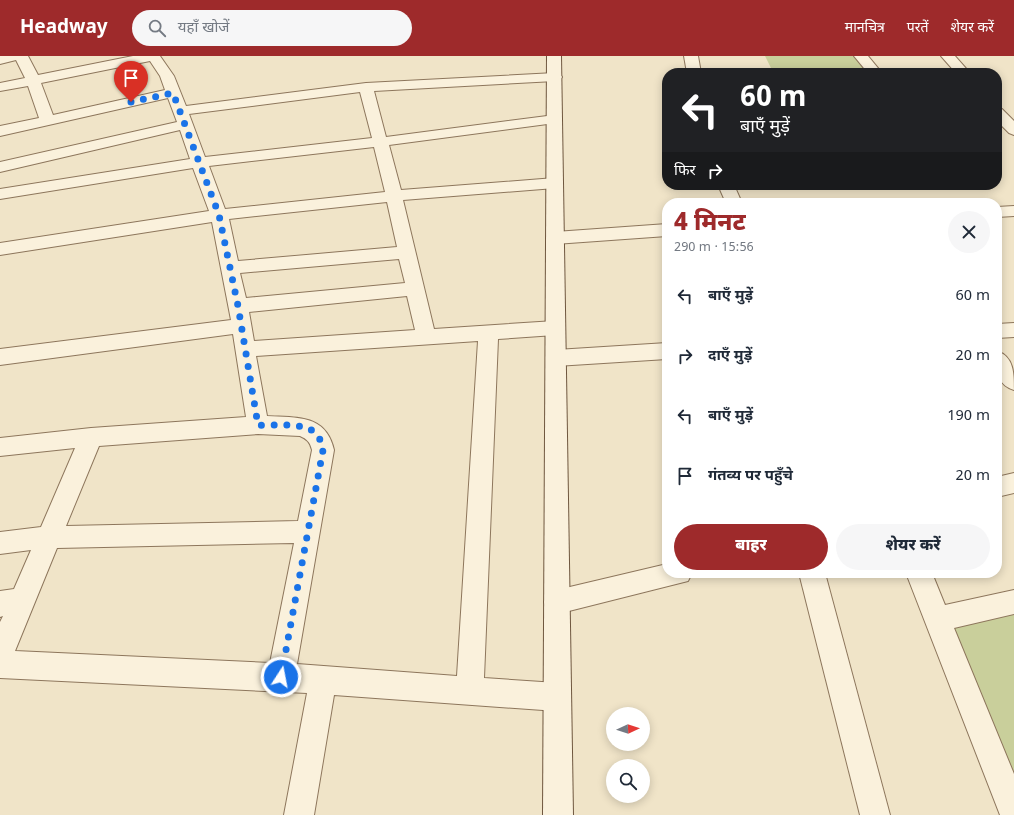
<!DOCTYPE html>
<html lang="hi">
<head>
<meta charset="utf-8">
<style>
	body { margin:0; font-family:Georgia,"Noto Sans Devanagari",serif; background:#f6f6f7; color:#1f2937; height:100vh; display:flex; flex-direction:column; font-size:15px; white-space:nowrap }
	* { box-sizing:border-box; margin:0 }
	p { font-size:13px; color:#747a83 }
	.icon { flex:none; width:22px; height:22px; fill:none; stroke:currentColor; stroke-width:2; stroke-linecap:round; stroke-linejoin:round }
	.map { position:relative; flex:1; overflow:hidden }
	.side { position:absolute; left:662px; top:142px; width:340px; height:380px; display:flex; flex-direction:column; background:#fff; border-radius:16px; box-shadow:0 2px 10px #0003 }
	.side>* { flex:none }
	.hud { position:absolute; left:662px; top:12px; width:340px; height:122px; border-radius:16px; box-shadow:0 2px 10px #0003; background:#202124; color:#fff; overflow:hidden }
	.needle { width:26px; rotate:87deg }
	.tools { position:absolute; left:606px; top:651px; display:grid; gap:8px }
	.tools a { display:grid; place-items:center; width:44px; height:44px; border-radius:50%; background:#fff; box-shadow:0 2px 10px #0003; font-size:20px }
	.pin { position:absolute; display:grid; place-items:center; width:34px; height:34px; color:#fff; margin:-41px -17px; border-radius:50% 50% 50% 0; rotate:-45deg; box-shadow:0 0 4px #0007 }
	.pin .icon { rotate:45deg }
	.me { position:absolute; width:44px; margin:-22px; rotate:11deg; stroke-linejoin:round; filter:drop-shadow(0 0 3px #0008) }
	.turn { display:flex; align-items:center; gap:14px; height:84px; padding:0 12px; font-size:18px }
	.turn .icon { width:52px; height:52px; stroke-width:2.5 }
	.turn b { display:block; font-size:28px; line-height:34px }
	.then { display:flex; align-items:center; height:38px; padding:0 12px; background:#0003; gap:8px; font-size:15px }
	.round { display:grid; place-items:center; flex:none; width:42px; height:42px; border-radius:21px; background:#f6f6f7 }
	.headline { display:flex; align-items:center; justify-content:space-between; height:68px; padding:0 12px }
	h1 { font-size:24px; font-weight:800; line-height:30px; color:#9e2a2b }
	.primary-button { display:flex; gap:8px; margin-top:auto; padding:8px 12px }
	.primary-button a { flex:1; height:46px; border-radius:24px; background:#9e2a2b; color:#fff; font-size:16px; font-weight:800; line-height:46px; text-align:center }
	.primary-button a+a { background:#f6f6f7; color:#1f2937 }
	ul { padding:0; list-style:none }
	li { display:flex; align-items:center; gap:12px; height:60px; padding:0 12px }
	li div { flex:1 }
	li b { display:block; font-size:15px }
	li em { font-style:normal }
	header { display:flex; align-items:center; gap:24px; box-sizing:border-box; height:56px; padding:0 20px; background:#9e2a2b; color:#fff }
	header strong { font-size:19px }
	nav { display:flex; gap:22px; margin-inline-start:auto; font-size:14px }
	.search { width:280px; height:36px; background:#f6f6f7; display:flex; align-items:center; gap:10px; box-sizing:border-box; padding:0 14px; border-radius:22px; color:#747a83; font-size:15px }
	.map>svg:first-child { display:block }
</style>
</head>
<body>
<header>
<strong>Headway</strong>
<div class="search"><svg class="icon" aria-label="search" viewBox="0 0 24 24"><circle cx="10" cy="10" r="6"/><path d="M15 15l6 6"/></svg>यहाँ खोजें</div>
<nav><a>मानचित्र</a><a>परतें</a><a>शेयर करें</a></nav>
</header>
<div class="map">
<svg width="1014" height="759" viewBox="0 0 1014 759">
	<rect width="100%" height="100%" fill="#f0e4c8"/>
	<!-- green -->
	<g fill="#c9cf9b">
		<polygon points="765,0 857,0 866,13 773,16"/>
		<polygon points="1014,546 1014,755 938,563"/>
	</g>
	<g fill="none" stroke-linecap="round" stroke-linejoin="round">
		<!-- minor casing -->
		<g stroke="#8d765c" stroke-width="2">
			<g id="minor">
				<path d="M 0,0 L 28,0 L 38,19 L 133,0 L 160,0 L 174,20 L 186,50 L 366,27 L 555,17 L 560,18 L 562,21 L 560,24 L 555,25 L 374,35 L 386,81 L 555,59 L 560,60 L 562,63 L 560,66 L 555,67 L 389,89 L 401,134 L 555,122 L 561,123 L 563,127 L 561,131 L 555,132 L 403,144 L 434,273 L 555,265 L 562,267 L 565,272 L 562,277 L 555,279 L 498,283 L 484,622 L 557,627 L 567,631 L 571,641 L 567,651 L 557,655 L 334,639 L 314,759 L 284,759 L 307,637 L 0,622 L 0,566 L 3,560 L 0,561 L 0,535 L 14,533 L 31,494 L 0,498 L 0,476 L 41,471 L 75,392 L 0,400 L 0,382 L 91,372 L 246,361 L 233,278 L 0,309 L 0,293 L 231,264 L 212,166 L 0,199 L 0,187 L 209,155 L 193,112 L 0,143 L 0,133 L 190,103 L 180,74 L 0,116 L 0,106 L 177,66 L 168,42 L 0,80 L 0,70 L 39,62 L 28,30 L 0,35 L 0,27 L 25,22 L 16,4 L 0,8 ZM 150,5 L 160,20 L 165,34 L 53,59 L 41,27 ZM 360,36 L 372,82 L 205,101 L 189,58 ZM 374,91 L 385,136 L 225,153 L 209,110 ZM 387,146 L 397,191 L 238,205 L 229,163 ZM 399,203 L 405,227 L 246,242 L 240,217 ZM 407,240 L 415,274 L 254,285 L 249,256 ZM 478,285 L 457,620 L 297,608 L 334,394 C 326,358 297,362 267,360 L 256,300 ZM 258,378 L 300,380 C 307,383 310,386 312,394 L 298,465 L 66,470 L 99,390 ZM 294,487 L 270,607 L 15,595 L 57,492 Z"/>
				<polygon points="684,0 698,0 701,17 687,17"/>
				<polygon points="854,0 868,0 882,17 868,17"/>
				<polygon points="941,0 955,0 970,17 956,17"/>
				<polygon points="997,52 1002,53 1014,65 1014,79 1009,77 997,65"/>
				<polygon points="718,129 734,129 742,147 726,147"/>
				<polygon points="1014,150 1014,160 997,161 997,151"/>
				<polygon points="667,168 667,180 555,188 549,186 546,182 549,178 555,176"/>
				<polygon points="1014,267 1014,281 997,282 997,268"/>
				<polygon points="667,287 667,303 556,310 549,307 546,302 549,297 556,294"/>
				<path d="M 997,295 C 1014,301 1014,317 1014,334 C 995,328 997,312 997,295 Z"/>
				<polygon points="1014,417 1014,437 997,441 997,421"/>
				<polygon points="667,508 667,517 692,517 688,525 557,558 548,555 544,546 548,537 557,534"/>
				<polygon points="799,517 825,517 890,759 860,759"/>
				<polygon points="906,517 932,517 945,549 1014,534 1014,558 954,572 1014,718 1014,759 1000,759"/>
			</g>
		</g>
		<!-- secondary casing -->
		<g stroke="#6f573f" stroke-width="2">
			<polygon id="secondary" points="547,0 561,0 573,759 543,759"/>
		</g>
		<!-- minor -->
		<use href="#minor" fill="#faf1dc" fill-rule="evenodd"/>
		<!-- secondary -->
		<use href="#secondary" fill="#faf1dc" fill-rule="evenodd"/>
	</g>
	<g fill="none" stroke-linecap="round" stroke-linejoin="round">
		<!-- route -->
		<path stroke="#1a73e8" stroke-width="7" stroke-dasharray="0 12.6" d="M 131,46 L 173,37 L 219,159 L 238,250 L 258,369 C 274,370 299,366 313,375 C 319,379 322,387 323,394 L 281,621"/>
	</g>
</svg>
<div class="tools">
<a><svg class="needle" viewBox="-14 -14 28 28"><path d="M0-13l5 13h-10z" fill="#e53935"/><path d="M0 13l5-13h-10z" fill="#747a83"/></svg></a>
<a><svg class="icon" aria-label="search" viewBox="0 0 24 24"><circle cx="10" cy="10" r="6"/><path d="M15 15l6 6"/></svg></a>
</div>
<div class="pin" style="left:131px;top:46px;background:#d93025"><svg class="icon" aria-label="arrive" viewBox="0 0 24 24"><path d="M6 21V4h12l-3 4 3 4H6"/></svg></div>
<svg class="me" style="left:281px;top:621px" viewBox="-20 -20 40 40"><circle r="17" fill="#1a73e8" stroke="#fff" stroke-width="3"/><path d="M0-11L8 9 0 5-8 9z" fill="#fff"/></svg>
<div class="hud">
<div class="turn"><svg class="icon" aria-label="left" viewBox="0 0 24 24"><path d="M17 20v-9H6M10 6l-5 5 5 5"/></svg><div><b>60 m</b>बाएँ मुड़ें</div></div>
<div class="then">फिर<svg class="icon" aria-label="right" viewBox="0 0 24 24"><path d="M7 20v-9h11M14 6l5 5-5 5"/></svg></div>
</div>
<section class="side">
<div class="headline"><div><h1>4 मिनट</h1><p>290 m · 15:56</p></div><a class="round"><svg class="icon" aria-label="close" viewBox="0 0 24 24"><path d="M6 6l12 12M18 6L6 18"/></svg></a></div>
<ul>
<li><svg class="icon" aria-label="left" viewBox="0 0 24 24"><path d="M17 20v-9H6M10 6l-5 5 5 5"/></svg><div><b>बाएँ मुड़ें</b></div><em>60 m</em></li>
<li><svg class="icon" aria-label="right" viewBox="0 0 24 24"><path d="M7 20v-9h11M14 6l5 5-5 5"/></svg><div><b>दाएँ मुड़ें</b></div><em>20 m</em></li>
<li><svg class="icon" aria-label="left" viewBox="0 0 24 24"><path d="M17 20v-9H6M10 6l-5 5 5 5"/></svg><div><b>बाएँ मुड़ें</b></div><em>190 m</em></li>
<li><svg class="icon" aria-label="arrive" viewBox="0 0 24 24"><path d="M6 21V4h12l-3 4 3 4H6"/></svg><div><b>गंतव्य पर पहुँचे</b></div><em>20 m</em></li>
</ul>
<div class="primary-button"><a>बाहर</a><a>शेयर करें</a></div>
</section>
</div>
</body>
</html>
